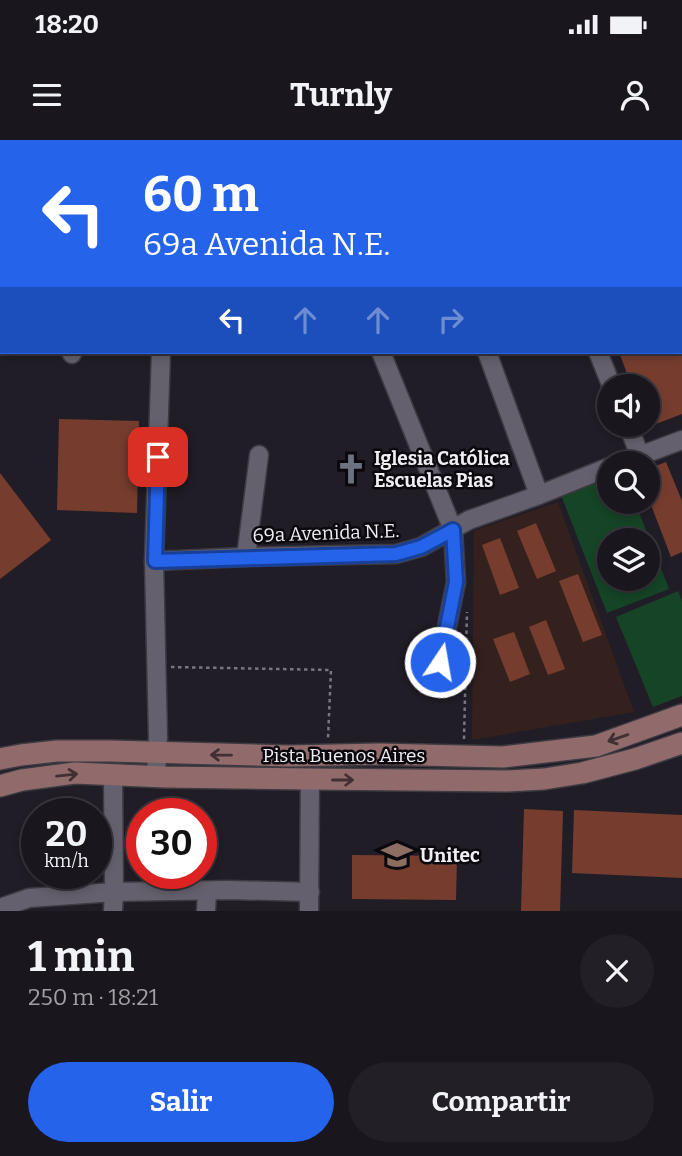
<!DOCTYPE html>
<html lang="es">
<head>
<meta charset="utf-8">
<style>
	body { margin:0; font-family:Bitter,serif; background:#221f26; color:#f1f3f6; height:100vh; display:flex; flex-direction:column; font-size:26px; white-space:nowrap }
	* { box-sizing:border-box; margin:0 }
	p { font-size:23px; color:#9f9fa4 }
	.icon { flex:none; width:38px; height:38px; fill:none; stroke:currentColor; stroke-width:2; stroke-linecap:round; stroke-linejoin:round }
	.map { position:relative; height:771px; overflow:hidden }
	.drawer { display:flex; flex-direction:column; background:#19161d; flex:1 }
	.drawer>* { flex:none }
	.guide { position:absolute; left:0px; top:0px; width:682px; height:214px; box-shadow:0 4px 10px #0003,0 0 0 2px #37353b; background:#2563eb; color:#fff; overflow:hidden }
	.tools { position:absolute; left:597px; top:234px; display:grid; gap:14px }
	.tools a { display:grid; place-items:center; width:63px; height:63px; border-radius:50%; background:#19161d; box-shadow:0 4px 10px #0003,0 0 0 2px #37353b; font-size:35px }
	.speed { position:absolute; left:21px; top:658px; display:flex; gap:14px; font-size:35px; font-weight:700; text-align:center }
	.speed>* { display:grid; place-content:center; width:91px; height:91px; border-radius:50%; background:#19161d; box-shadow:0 4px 10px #0003,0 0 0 2px #37353b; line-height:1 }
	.speed small { font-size:18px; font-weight:400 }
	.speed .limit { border:10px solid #d22; background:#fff; color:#111 }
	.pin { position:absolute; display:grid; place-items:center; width:60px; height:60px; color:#fff; margin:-30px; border-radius:14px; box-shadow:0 4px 10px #0006 }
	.me { position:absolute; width:77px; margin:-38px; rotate:12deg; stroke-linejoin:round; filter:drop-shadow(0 0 5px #0008) }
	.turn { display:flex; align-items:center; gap:24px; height:147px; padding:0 28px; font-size:32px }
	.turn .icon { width:91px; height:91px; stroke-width:2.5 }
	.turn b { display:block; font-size:49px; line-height:60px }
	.lanes { display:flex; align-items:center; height:66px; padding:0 28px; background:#0003; justify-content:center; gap:35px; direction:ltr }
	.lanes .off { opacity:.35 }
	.round { display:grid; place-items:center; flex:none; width:74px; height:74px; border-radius:37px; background:#221f26 }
	.summary { display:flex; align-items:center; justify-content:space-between; height:119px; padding:0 28px }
	h1 { font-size:42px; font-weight:700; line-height:52px }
	.cta { display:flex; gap:14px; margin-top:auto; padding:14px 28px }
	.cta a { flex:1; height:80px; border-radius:42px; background:#2563eb; color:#fff; font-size:28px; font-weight:700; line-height:80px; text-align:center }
	.cta a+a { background:#221f26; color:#f1f3f6 }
	.status { display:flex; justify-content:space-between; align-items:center; height:49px; padding:0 35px; background:#19161d; direction:ltr }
	.status svg { height:19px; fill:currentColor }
	header { display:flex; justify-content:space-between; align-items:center; height:91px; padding:0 28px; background:#19161d; font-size:32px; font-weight:700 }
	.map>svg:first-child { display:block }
</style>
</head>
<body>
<div class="status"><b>18:20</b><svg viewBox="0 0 49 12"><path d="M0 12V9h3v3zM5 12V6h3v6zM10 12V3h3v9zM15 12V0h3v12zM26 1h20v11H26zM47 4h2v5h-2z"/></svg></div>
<header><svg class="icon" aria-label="menu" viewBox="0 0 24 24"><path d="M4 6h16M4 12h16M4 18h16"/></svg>Turnly<svg class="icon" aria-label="person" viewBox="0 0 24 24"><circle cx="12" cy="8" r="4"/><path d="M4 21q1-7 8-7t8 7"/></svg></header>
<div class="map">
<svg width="682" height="771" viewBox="0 0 682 771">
	<rect width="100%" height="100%" fill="#211d27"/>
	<!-- education -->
	<polygon fill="#34211d" points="558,362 634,572 472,600 474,391"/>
	<!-- green -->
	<g fill="#154426" fill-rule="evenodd">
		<path d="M 609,331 L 609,362 L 635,362 L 669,449 L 607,473 L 559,350 ZM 609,401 L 648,401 L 648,439 L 609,439 Z"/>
		<polygon points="678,451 682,461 682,556 653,567 616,477"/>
	</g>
	<!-- building -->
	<g fill="#763d2f">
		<polygon points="619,212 682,212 682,274 648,287 648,247 632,247"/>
		<polygon points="59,279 139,281 137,373 57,370"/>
		<polygon points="666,322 682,361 682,412 671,417 648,357 648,329"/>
		<polygon points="0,333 51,400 0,439"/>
		<polygon points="536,383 556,431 537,439 517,391"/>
		<polygon points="500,398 519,448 500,455 482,405"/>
		<polygon points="578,434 602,495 583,502 559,441"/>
		<polygon points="546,480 565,529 548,535 529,487"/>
		<polygon points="514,492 530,534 510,542 493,499"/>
		<polygon points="524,669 563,671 560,771 521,771"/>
		<polygon points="574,670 682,675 682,738 572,733"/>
		<polygon points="352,715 457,716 456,760 352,759"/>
	</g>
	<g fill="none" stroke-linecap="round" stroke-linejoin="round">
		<!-- street casing -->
		<g stroke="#3d3a42" stroke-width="21">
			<g id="street">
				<polyline points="92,0 93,2"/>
				<polyline points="187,0 188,2"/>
				<polyline points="292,0 292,2"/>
				<polyline points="513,0 514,2"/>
				<polyline points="610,0 611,2"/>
				<polyline points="419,2 422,0"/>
				<polyline points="0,93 2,96"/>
				<polyline points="681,143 682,142"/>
				<polyline points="681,174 682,177"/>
				<polyline points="71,212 72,214"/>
				<polyline points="381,212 453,390 456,442 440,521"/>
				<polyline points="487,212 539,355"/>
				<polyline points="598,212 612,247"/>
				<polyline points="628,285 640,316"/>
				<polyline points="618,324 682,300"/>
				<polyline points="246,417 259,315"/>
				<polyline points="154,421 246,417 396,414 421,407 469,380 539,355 609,327"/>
				<polyline points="156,636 158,597 154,421 161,212"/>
				<polyline points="0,768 29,758 114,752 229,750 310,752"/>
				<polyline points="113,771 114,752 113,634"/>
				<polyline points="206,771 207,751"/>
				<polyline points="309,771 310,639"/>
			</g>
		</g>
		<!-- secondary casing -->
		<g stroke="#3d3a42" stroke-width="24">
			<g id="secondary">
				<polyline points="0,619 21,615 57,611 110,611 289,616 379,614 503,617 596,606 682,575"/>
				<polyline points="0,646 22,640 75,633 165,637 310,639 507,641 544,639 582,633 635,619 682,603"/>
			</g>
		</g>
		<!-- path -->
		<g stroke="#7a767f" stroke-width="2.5" stroke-dasharray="3.5 3.5" stroke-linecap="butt">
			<polyline points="171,527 331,530 328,598"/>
			<polyline points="464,599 467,472"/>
		</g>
		<!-- street -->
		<use href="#street" stroke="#65606d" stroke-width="18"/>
		<!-- secondary -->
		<use href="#secondary" stroke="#916b6c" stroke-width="21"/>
	</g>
	<!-- one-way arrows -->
	<defs><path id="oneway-shaft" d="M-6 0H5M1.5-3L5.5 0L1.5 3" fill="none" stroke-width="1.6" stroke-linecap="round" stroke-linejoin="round" transform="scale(1.75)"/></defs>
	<g stroke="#403033">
		<use href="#oneway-shaft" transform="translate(618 598) rotate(161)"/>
		<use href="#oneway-shaft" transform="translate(221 615) rotate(-179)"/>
		<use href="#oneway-shaft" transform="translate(67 635) rotate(-6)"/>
		<use href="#oneway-shaft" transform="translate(343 640)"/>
	</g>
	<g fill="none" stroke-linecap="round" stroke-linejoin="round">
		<!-- route casing -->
		<g stroke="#184099" stroke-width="18">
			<polyline id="route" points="158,317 155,421 396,414 421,407 453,390 456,442 440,522"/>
		</g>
		<!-- route -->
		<use href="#route" stroke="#2563eb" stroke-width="12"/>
	</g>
	<!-- icons -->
	<defs>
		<g id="church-bare" transform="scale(2.415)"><path d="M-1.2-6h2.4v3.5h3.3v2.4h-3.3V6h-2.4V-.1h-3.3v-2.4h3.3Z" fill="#6b7280" stroke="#0a080d" stroke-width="2.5" paint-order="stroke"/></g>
		<g id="university-bare" transform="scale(2.415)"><path d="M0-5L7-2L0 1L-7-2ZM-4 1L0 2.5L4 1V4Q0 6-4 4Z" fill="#8d6e63" stroke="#0a080d" stroke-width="2.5" paint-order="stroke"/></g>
	</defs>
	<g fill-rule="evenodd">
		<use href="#church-bare" x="351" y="329"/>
		<use href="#university-bare" x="397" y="715"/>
	</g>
	<g text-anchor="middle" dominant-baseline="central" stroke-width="5" stroke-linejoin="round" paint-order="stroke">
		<!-- poi labels -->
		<g font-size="19" font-weight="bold" fill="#f0edf4" stroke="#0a080d" text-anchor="start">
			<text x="374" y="318">Iglesia Católica<tspan x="374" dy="22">Escuelas Pias</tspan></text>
			<text x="420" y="715">Unitec</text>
		</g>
		<!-- street labels -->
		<g font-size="19" fill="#f0edf4" stroke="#0a080d">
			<text transform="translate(326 393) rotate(-2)">69a Avenida N.E.</text>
			<text x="344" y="615">Pista Buenos Aires</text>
		</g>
	</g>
</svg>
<div class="tools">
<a><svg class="icon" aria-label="sound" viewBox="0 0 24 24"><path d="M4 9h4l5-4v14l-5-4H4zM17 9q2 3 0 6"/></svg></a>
<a><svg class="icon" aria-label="search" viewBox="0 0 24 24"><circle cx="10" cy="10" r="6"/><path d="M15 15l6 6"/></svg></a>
<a><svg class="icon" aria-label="layers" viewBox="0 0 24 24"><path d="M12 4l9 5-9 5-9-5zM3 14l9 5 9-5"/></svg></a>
</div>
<div class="speed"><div>20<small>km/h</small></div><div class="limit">30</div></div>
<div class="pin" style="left:158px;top:317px;background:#d93025"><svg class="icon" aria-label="arrive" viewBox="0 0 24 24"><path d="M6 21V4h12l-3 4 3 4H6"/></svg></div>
<svg class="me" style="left:440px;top:522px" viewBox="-20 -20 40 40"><circle r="17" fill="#2563eb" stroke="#fff" stroke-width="3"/><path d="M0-11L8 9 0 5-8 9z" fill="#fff"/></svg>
<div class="guide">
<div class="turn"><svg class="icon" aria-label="left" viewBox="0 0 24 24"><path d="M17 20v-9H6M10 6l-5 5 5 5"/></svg><div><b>60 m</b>69a Avenida N.E.</div></div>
<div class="lanes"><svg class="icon" aria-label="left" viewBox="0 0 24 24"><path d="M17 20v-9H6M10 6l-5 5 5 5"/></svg><svg class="icon off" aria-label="ahead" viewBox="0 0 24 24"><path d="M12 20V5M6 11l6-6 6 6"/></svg><svg class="icon off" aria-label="ahead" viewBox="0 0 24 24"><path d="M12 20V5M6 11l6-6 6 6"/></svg><svg class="icon off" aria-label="right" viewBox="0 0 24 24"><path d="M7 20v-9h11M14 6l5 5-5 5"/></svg></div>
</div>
</div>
<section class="drawer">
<div class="summary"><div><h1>1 min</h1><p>250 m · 18:21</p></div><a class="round"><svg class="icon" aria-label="close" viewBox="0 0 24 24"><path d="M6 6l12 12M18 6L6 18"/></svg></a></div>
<div class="cta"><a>Salir</a><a>Compartir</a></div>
</section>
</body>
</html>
